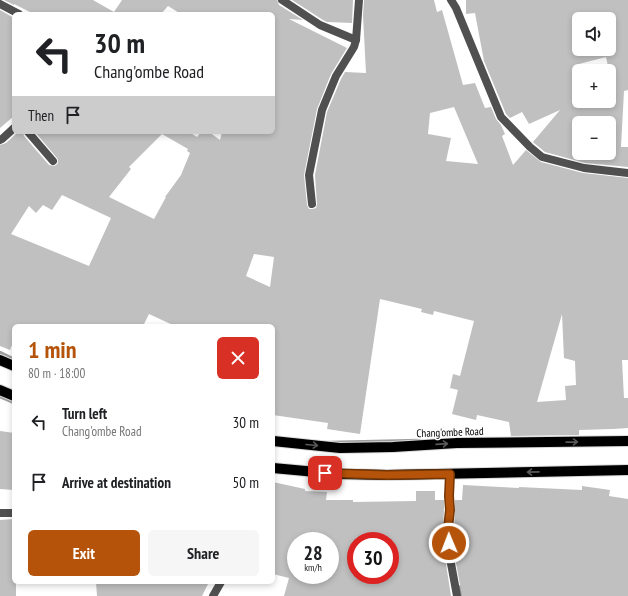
<!DOCTYPE html>
<html lang="en">
<head>
<meta charset="utf-8">
<style>
	body { margin:0; font-family:"PT Sans Narrow",sans-serif; background:#f6f6f6; color:#202124; height:100vh; display:flex; flex-direction:column; font-size:15px; white-space:nowrap }
	* { box-sizing:border-box; margin:0 }
	p { font-size:13px; color:#757577 }
	.icon { flex:none; width:22px; height:22px; fill:none; stroke:currentColor; stroke-width:2; stroke-linecap:round; stroke-linejoin:round }
	.map { position:relative; flex:1; overflow:hidden }
	.drawer { position:absolute; left:12px; top:324px; width:263px; height:260px; display:flex; flex-direction:column; background:#fff; border-radius:6px; box-shadow:0 2px 6px #0003 }
	.drawer>* { flex:none }
	.top-card { position:absolute; left:12px; top:12px; width:263px; height:122px; border-radius:6px; box-shadow:0 2px 6px #0003; background:#fff; color:#202124; overflow:hidden }
	.buttons { position:absolute; left:572px; top:12px; display:grid; gap:8px }
	.buttons a { display:grid; place-items:center; width:44px; height:44px; border-radius:6px; background:#fff; box-shadow:0 2px 6px #0003; font-size:20px }
	.speed { position:absolute; left:287px; top:532px; display:flex; gap:8px; font-size:20px; font-weight:700; text-align:center }
	.speed>* { display:grid; place-content:center; width:52px; height:52px; border-radius:50%; background:#fff; box-shadow:0 2px 6px #0003; line-height:1 }
	.speed small { font-size:10px; font-weight:400 }
	.speed .limit { border:6px solid #d22; background:#fff; color:#111 }
	.pin { position:absolute; display:grid; place-items:center; width:34px; height:34px; color:#fff; margin:-17px; border-radius:8px; box-shadow:0 2px 6px #0006 }
	.me { position:absolute; width:44px; margin:-22px; rotate:359deg; stroke-linejoin:round; filter:drop-shadow(0 0 3px #0008) }
	.turn { display:flex; align-items:center; gap:14px; height:84px; padding:0 16px; font-size:18px }
	.turn .icon { width:52px; height:52px; stroke-width:2.5 }
	.turn b { display:block; font-size:28px; line-height:34px }
	.then { display:flex; align-items:center; height:38px; padding:0 16px; background:#0003; gap:8px; font-size:15px }
	.round { display:grid; place-items:center; flex:none; width:42px; height:42px; border-radius:6px; background:#f6f6f6 }
	.head { display:flex; align-items:center; justify-content:space-between; height:68px; padding:0 16px }
	h1 { font-size:24px; font-weight:800; line-height:30px; color:#b45309 }
	.primary-button { display:flex; gap:8px; margin-top:auto; padding:8px 16px }
	.primary-button a { flex:1; height:46px; border-radius:6px; background:#b45309; color:#fff; font-size:16px; font-weight:800; line-height:46px; text-align:center }
	.primary-button a+a { background:#f6f6f6; color:#202124 }
	ul { padding:0; list-style:none }
	li { display:flex; align-items:center; gap:12px; height:60px; padding:0 16px }
	li div { flex:1 }
	li b { display:block; font-size:15px }
	li em { font-style:normal }
	.map>svg:first-child { display:block }
</style>
</head>
<body>
<div class="map">
<svg width="628" height="596" viewBox="0 0 628 596">
	<rect width="100%" height="100%" fill="#fff"/>
	<g fill="none" stroke-linecap="round" stroke-linejoin="round">
		<!-- stream -->
		<g stroke="#9e9e9e" stroke-width="4.5">
			<polyline points="0,353 14,360"/>
			<polyline points="0,396 14,402"/>
			<polyline points="330,443 419,441"/>
			<polyline points="461,587 462,596"/>
		</g>
	</g>
	<!-- building -->
	<g fill="#c0c0c0" fill-rule="evenodd">
		<path d="M 4,0 L 93,0 L 114,12 L 122,0 L 277,0 L 279,5 L 303,20 L 289,19 L 347,48 L 331,74 L 317,109 L 304,175 L 307,205 L 309,209 L 312,209 L 316,208 L 317,204 L 315,175 L 327,112 L 341,79 L 345,72 L 366,73 L 363,16 L 364,0 L 434,0 L 437,12 L 442,10 L 463,85 L 475,83 L 485,108 L 491,107 L 496,119 L 501,125 L 505,134 L 502,136 L 513,165 L 526,150 L 541,162 L 583,173 L 628,178 L 628,360 L 622,360 L 624,398 L 628,398 L 628,428 L 613,429 L 579,430 L 579,435 L 511,436 L 509,422 L 477,415 L 476,420 L 452,414 L 458,390 L 450,388 L 453,374 L 460,376 L 474,321 L 434,311 L 433,315 L 421,312 L 422,309 L 380,299 L 360,434 L 327,429 L 328,423 L 273,415 L 273,326 L 175,326 L 149,314 L 143,326 L 14,326 L 14,340 L 10,350 L 0,346 L 0,145 L 6,143 L 18,132 L 23,132 L 24,136 L 49,165 L 54,166 L 56,165 L 58,163 L 58,160 L 57,158 L 35,132 L 189,132 L 197,137 L 201,132 L 209,132 L 220,140 L 222,132 L 273,132 L 273,14 L 181,14 L 168,6 L 161,14 L 34,14 L 14,4 L 14,5 ZM 454,107 L 478,164 L 446,161 L 451,138 L 428,134 L 430,113 ZM 162,134 L 188,149 L 187,151 L 190,153 L 181,175 L 165,197 L 166,197 L 154,219 L 109,197 L 131,169 L 129,167 ZM 62,195 L 111,218 L 89,266 L 11,234 L 29,206 L 36,213 L 43,205 L 52,210 ZM 254,254 L 274,257 L 270,287 L 246,276 ZM 562,314 L 564,358 L 575,361 L 576,385 L 565,386 L 566,400 L 537,402 Z"/>
		<polygon points="292,0 353,0 352,23 327,22 323,20"/>
		<path d="M 466,0 L 628,0 L 628,90 L 624,91 L 621,147 L 628,147 L 628,167 L 585,163 L 545,152 L 534,143 L 533,142 L 560,110 L 529,124 L 522,112 L 510,118 L 506,114 L 484,61 L 475,13 L 466,14 ZM 579,19 L 609,19 L 609,49 L 579,49 ZM 606,57 L 609,71 L 609,101 L 579,101 L 579,64 ZM 579,123 L 609,123 L 609,153 L 579,153 Z"/>
		<polygon points="0,10 14,18 14,116 0,128"/>
		<polygon points="0,431 14,433 14,490 0,489"/>
		<path d="M 273,482 L 305,489 L 305,491 L 327,492 L 326,500 L 353,500 L 353,502 L 416,501 L 416,491 L 435,491 L 435,500 L 444,500 L 444,510 L 443,528 L 445,558 L 451,596 L 284,596 L 289,578 L 273,574 ZM 296,540 L 300,541 L 330,541 L 330,575 L 296,575 ZM 356,541 L 390,541 L 390,575 L 356,575 Z"/>
		<polygon points="463,485 519,488 519,487 582,490 582,486 610,490 609,496 628,499 628,596 462,596 455,557 454,528 455,510 455,500 462,500"/>
		<polygon points="14,519 14,582 16,582 16,596 0,596 0,520"/>
		<polygon points="96,582 209,582 202,596 97,596"/>
	</g>
	<g fill="none" stroke-linecap="round" stroke-linejoin="round">
		<!-- primary casing -->
		<g stroke="#dbdbdb" stroke-width="12">
			<g id="primary">
				<polyline points="0,360 14,366"/>
				<polyline points="0,390 14,396"/>
				<polyline points="273,441 340,448 393,447 457,443 628,441"/>
				<polyline points="273,468 338,474 387,475 628,470"/>
			</g>
		</g>
		<!-- minor -->
		<g stroke="#505050" stroke-width="8">
			<polyline points="282,0 320,25 356,40"/>
			<polyline points="451,0 456,8 501,117 530,147 542,157 584,168 628,173"/>
			<polyline points="0,4 19,14"/>
			<polyline points="28,132 53,161"/>
			<polyline points="0,140 2,139 14,128"/>
			<polyline points="312,204 309,175 322,110 336,76 354,47 356,40 359,0"/>
			<polyline points="450,474 449,496 450,510 448,528 450,558 457,596"/>
			<polyline points="0,513 14,513"/>
			<polyline points="213,596 221,582"/>
		</g>
		<!-- primary -->
		<use href="#primary" stroke="#000" stroke-width="10"/>
	</g>
	<!-- one-way arrows -->
	<defs><path id="oneway-shaft" d="M-6 0H5M1.5-3L5.5 0L1.5 3" fill="none" stroke-width="1.6" stroke-linecap="round" stroke-linejoin="round"/></defs>
	<g stroke="#595959">
		<use href="#oneway-shaft" transform="translate(572 442) rotate(-1)"/>
		<use href="#oneway-shaft" transform="translate(442 444) rotate(-4)"/>
		<use href="#oneway-shaft" transform="translate(312 445) rotate(5)"/>
		<use href="#oneway-shaft" transform="translate(533 472) rotate(179)"/>
	</g>
	<g fill="none" stroke-linecap="round" stroke-linejoin="round">
		<!-- route casing -->
		<g stroke="#753606" stroke-width="10">
			<polyline id="route" points="325,473 387,475 450,474 449,496 450,510 448,528 449,543"/>
		</g>
		<!-- route -->
		<use href="#route" stroke="#b45309" stroke-width="7"/>
	</g>
	<g text-anchor="middle" dominant-baseline="central" stroke-width="3" stroke-linejoin="round" paint-order="stroke">
		<!-- street labels -->
		<g font-size="11" fill="#000" stroke="#fff">
			<text transform="translate(450 432) rotate(-2)">Chang'ombe Road</text>
		</g>
	</g>
</svg>
<div class="buttons">
<a><svg class="icon" aria-label="sound" viewBox="0 0 24 24"><path d="M4 9h4l5-4v14l-5-4H4zM17 9q2 3 0 6"/></svg></a>
<a>+</a>
<a>−</a>
</div>
<div class="speed"><div>28<small>km/h</small></div><div class="limit">30</div></div>
<div class="pin" style="left:325px;top:473px;background:#d93025"><svg class="icon" aria-label="arrive" viewBox="0 0 24 24"><path d="M6 21V4h12l-3 4 3 4H6"/></svg></div>
<svg class="me" style="left:449px;top:543px" viewBox="-20 -20 40 40"><circle r="17" fill="#b45309" stroke="#fff" stroke-width="3"/><path d="M0-11L8 9 0 5-8 9z" fill="#fff"/></svg>
<div class="top-card">
<div class="turn"><svg class="icon" aria-label="left" viewBox="0 0 24 24"><path d="M17 20v-9H6M10 6l-5 5 5 5"/></svg><div><b>30 m</b>Chang'ombe Road</div></div>
<div class="then">Then<svg class="icon" aria-label="arrive" viewBox="0 0 24 24"><path d="M6 21V4h12l-3 4 3 4H6"/></svg></div>
</div>
<section class="drawer">
<div class="head"><div><h1>1 min</h1><p>80 m · 18:00</p></div><a class="round" style="background:#d93025;color:#fff"><svg class="icon" aria-label="close" viewBox="0 0 24 24"><path d="M6 6l12 12M18 6L6 18"/></svg></a></div>
<ul>
<li><svg class="icon" aria-label="left" viewBox="0 0 24 24"><path d="M17 20v-9H6M10 6l-5 5 5 5"/></svg><div><b>Turn left</b><p>Chang'ombe Road</p></div><em>30 m</em></li>
<li><svg class="icon" aria-label="arrive" viewBox="0 0 24 24"><path d="M6 21V4h12l-3 4 3 4H6"/></svg><div><b>Arrive at destination</b></div><em>50 m</em></li>
</ul>
<div class="primary-button"><a>Exit</a><a>Share</a></div>
</section>
</div>
</body>
</html>
